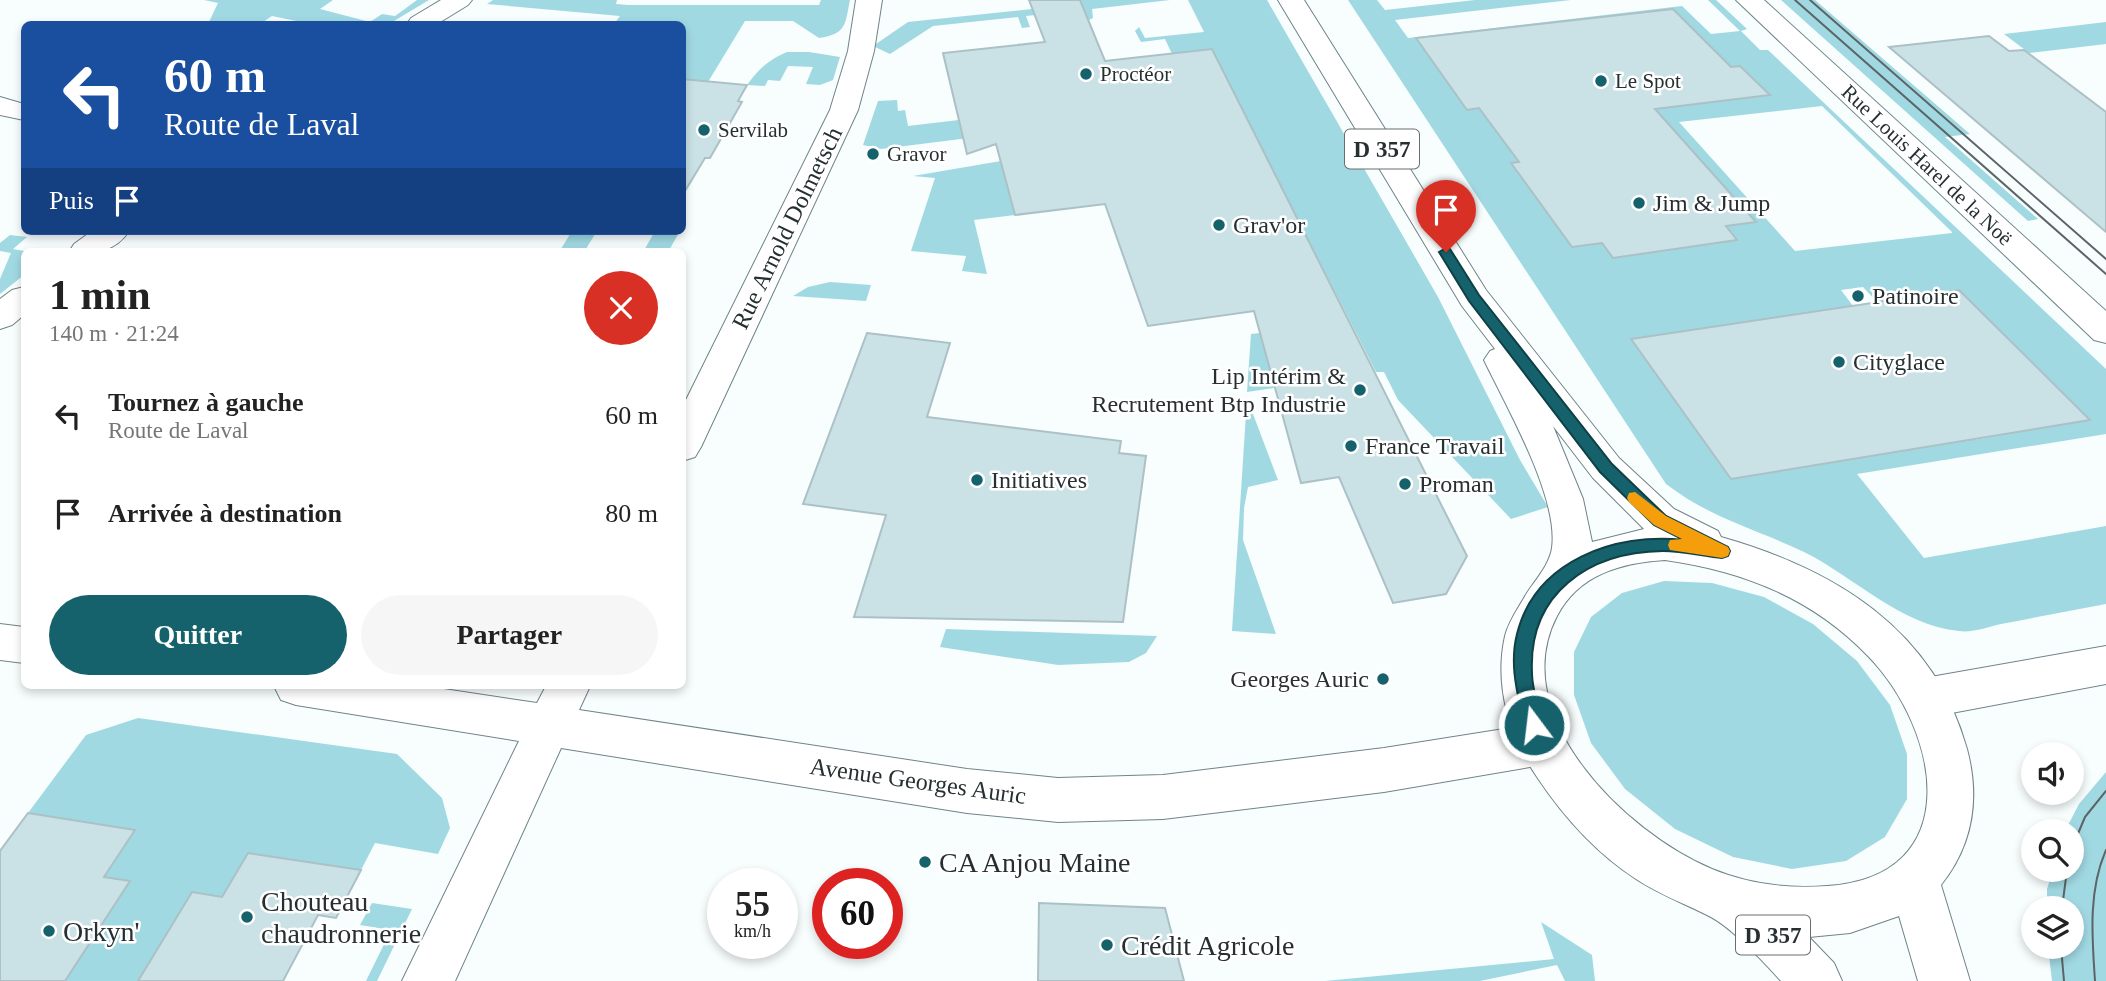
<!DOCTYPE html>
<html lang="fr">
<head>
<meta charset="utf-8">
<style>
	body { margin:0; font-family:Georgia,serif; background:#f6f6f6; color:#222; height:100vh; display:flex; flex-direction:column; font-size:26px; white-space:nowrap }
	* { box-sizing:border-box; margin:0 }
	p { font-size:23px; color:#767676 }
	.icon { flex:none; width:38px; height:38px; fill:none; stroke:currentColor; stroke-width:2; stroke-linecap:round; stroke-linejoin:round }
	.map { position:relative; flex:1; overflow:hidden }
	.details { position:absolute; left:21px; top:248px; width:665px; height:441px; display:flex; flex-direction:column; background:#fff; border-radius:10px; box-shadow:0 4px 10px #0003 }
	.details>* { flex:none }
	.hud { position:absolute; left:21px; top:21px; width:665px; height:214px; border-radius:10px; box-shadow:0 4px 10px #0003; background:#1a4fa0; color:#fff; overflow:hidden }
	.controls { position:absolute; left:2021px; top:742px; display:grid; gap:14px }
	.controls a { display:grid; place-items:center; width:63px; height:63px; border-radius:50%; background:#fff; box-shadow:0 4px 10px #0003; font-size:35px }
	.speed { position:absolute; left:707px; top:868px; display:flex; gap:14px; font-size:35px; font-weight:700; text-align:center }
	.speed>* { display:grid; place-content:center; width:91px; height:91px; border-radius:50%; background:#fff; box-shadow:0 4px 10px #0003; line-height:1 }
	.speed small { font-size:18px; font-weight:400 }
	.speed .limit { border:10px solid #d22; background:#fff; color:#111 }
	.pin { position:absolute; display:grid; place-items:center; width:60px; height:60px; color:#fff; margin:-72px -30px; border-radius:50% 50% 50% 0; rotate:-45deg; box-shadow:0 0 7px #0007 }
	.pin .icon { rotate:45deg }
	.me { position:absolute; width:77px; margin:-38px; rotate:345deg; stroke-linejoin:round; filter:drop-shadow(0 0 5px #0008) }
	.turn { display:flex; align-items:center; gap:24px; height:147px; padding:0 28px; font-size:32px }
	.turn .icon { width:91px; height:91px; stroke-width:2.5 }
	.turn b { display:block; font-size:49px; line-height:60px }
	.then { display:flex; align-items:center; height:66px; padding:0 28px; background:#0003; gap:14px; font-size:26px }
	.round { display:grid; place-items:center; flex:none; width:74px; height:74px; border-radius:37px; background:#f6f6f6 }
	.headline { display:flex; align-items:center; justify-content:space-between; height:119px; padding:0 28px }
	h1 { font-size:42px; font-weight:700; line-height:52px }
	.button { display:flex; gap:14px; margin-top:auto; padding:14px 28px }
	.button a { flex:1; height:80px; border-radius:42px; background:#15626c; color:#fff; font-size:28px; font-weight:700; line-height:80px; text-align:center }
	.button a+a { background:#f6f6f6; color:#222 }
	ul { padding:0; list-style:none }
	li { display:flex; align-items:center; gap:21px; height:98px; padding:0 28px }
	li div { flex:1 }
	li b { display:block; font-size:26px }
	li em { font-style:normal }
	.map>svg:first-child { display:block }
</style>
</head>
<body>
<div class="map">
<svg width="2106" height="981" viewBox="0 0 2106 981">
	<rect width="100%" height="100%" fill="#f8fdfe"/>
	<!-- green -->
	<g fill="#a1d9e3" fill-rule="evenodd">
		<polygon points="204,0 333,0 320,9 370,22 382,14 395,16 417,0 429,0 389,24 311,24 272,16 260,24 208,24 218,3"/>
		<path d="M 493,0 L 617,0 L 616,4 L 628,5 L 819,5 L 821,0 L 850,0 C 845,24 847,34 819,38 L 793,21 L 745,21 L 708,82 L 683,79 L 682,24 L 614,24 L 620,16 L 487,4 Z"/>
		<polygon points="1047,0 1170,0 1092,9 1093,18 1089,20 1084,10 1026,16 1030,27 1022,28 1018,17 933,26 890,54 873,46 908,22 1032,9"/>
		<polygon points="1188,0 1267,0 1438,297 1520,460 1548,507 1511,519 1398,400 1384,372 1376,372 1252,129 1181,137 993,135 881,149 863,145 878,101 897,100 898,111 905,110 908,126 1231,88 1212,49 1172,54 1165,39 1141,42 1135,31 1139,27 1145,38 1204,32"/>
		<path d="M 1348,0 L 1377,0 L 1385,10 L 1475,0 L 1571,0 L 1395,20 L 1408,38 L 1682,6 L 1711,34 L 1740,31 L 1708,0 L 1716,0 L 1747,29 L 1741,31 L 1760,50 L 1768,50 L 2106,369 L 2106,434 L 1857,474 L 1924,558 L 2106,526 L 2106,604 C 2071,611 2036,617 2001,624 C 1988,627 1972,633 1959,631 C 1900,625 1856,578 1804,552 C 1754,528 1712,519 1666,484 ZM 1673,9 L 1730,67 L 1741,66 L 1769,95 L 1521,126 L 1530,138 L 1504,141 L 1479,108 L 1467,109 L 1416,39 ZM 1822,106 L 1952,232 L 1952,233 L 1795,251 L 1679,122 ZM 1572,156 L 1755,222 L 1726,226 L 1737,240 L 1613,258 L 1602,243 L 1572,247 L 1511,164 ZM 1863,287 L 1877,302 L 1959,290 L 2090,420 L 2060,425 L 2049,415 L 2003,435 L 1973,440 L 1963,429 L 1916,449 L 1884,454 L 1874,443 L 1825,464 L 1731,479 L 1631,339 L 1853,306 L 1841,290 Z"/>
		<polygon points="1781,0 1815,0 1970,134 1945,137 2038,219 2028,221"/>
		<polygon points="2106,22 2106,44 2029,53 2004,34"/>
		<path d="M 787,52 L 809,52 L 840,57 L 833,80 L 820,85 L 806,84 L 813,67 L 788,66 L 780,81 L 768,80 L 765,86 L 747,85 C 759,69 768,60 787,52 Z"/>
		<polygon points="1001,161 1015,215 974,220 987,274 962,271 966,256 911,251 935,178 913,176"/>
		<polygon points="572,231 597,231 584,252 559,252"/>
		<polygon points="655,231 680,231 668,252 643,252"/>
		<polygon points="10,235 27,237 13,249 30,252 24,252 24,275 0,294 0,279 11,253 0,251 0,243"/>
		<polygon points="830,282 871,285 866,301 793,296 808,287"/>
		<polygon points="1260,333 1274,388 1247,392 1251,334"/>
		<polygon points="1246,414 1253,414 1278,480 1248,487 1244,508 1243,540 1276,634 1232,631"/>
		<polygon points="1664,581 1712,583 1764,597 1813,624 1857,661 1890,705 1907,754 1907,799 1885,837 1846,861 1792,869 1733,857 1675,829 1625,789 1591,743 1574,695 1574,652 1591,617 1622,593"/>
		<polygon points="946,629 1157,636 1146,653 1129,662 1058,665 940,647"/>
		<polygon points="138,718 397,754 442,798 450,828 438,854 375,843 361,870 248,853 222,897 192,892 138,981 65,981 130,881 104,877 28,813 86,735"/>
		<polygon points="2106,772 2106,981 2052,981 2048,947 2072,947 2072,908 2047,908 2047,889 2053,870 2072,870 2072,831 2065,831 2079,804"/>
		<polygon points="372,903 412,909 377,981 366,981 391,930 360,925"/>
		<polygon points="1541,922 1592,955 1595,981 1565,981 1557,965 1480,981 1325,981 1554,959"/>
	</g>
	<!-- building -->
	<g fill="#cae1e5" stroke="#abc1c5" stroke-width="2">
		<polygon points="1029,0 1080,0 1105,61 1212,49 1467,556 1446,594 1393,603 1339,477 1301,483 1254,311 1148,326 1105,204 1015,215 996,144 967,154 943,53 1045,42"/>
		<polygon points="1673,9 1731,67 1740,66 1770,95 1655,109 1756,222 1726,226 1737,240 1613,258 1602,243 1572,247 1511,163 1519,162 1479,108 1467,110 1416,38"/>
		<polygon points="1989,36 2009,51 2024,50 2106,112 2106,232 1889,47"/>
		<polygon points="682,79 747,85 738,101 742,102 710,158 705,158 682,196"/>
		<polygon points="1959,290 2090,420 1731,479 1631,339"/>
		<polygon points="867,333 950,343 927,417 1121,441 1119,453 1146,456 1123,622 854,617 886,515 803,504"/>
		<polygon points="28,813 135,830 104,877 130,881 65,981 0,981 0,851"/>
		<polygon points="248,853 361,870 336,918 318,915 283,981 138,981 192,892 222,897"/>
		<polygon points="1039,903 1165,908 1184,981 1038,981"/>
	</g>
	<g fill="none" stroke-linecap="round" stroke-linejoin="round">
		<!-- street casing -->
		<g stroke="#6f8488" stroke-width="2">
			<g id="street">
				<polygon points="856,0 882,0 874,51 858,110 701,447 695,457 682,461 682,408 830,110 848,51"/>
				<polygon points="1736,0 1764,0 2106,311 2106,343 2094,340"/>
				<polygon points="0,97 24,104 24,120 0,115"/>
				<polygon points="0,624 24,627 24,663 0,660"/>
				<polygon points="274,686 424,686 537,703 546,686 590,686 579,710 967,769 1058,778 1163,775 1384,748 1542,723 1558,729 1565,744 1558,759 1542,765 1384,792 1163,819 1058,822 967,813 561,748 455,981 402,981 519,741 296,705 281,700"/>
			</g>
		</g>
		<!-- secondary casing -->
		<g stroke="#6f8488" stroke-width="2">
			<g id="secondary">
				<polygon points="441,0 472,0 468,5 437,24 407,24 411,18"/>
				<path d="M 92,231 L 129,231 C 114,254 94,252 69,252 L 74,244 Z"/>
				<polygon points="24,287 24,315 12,325 0,329 0,299 12,290"/>
				<polygon points="2106,646 2106,684 1925,718 1909,712 1903,698 1909,684 1925,678"/>
			</g>
		</g>
		<!-- primary casing -->
		<g stroke="#6f8488" stroke-width="2">
			<path id="primary" d="M 1278,0 L 1304,0 L 1486,290 L 1619,458 L 1674,509 L 1718,531 L 1721,537 C 1834,569 1934,629 1967,749 C 1980,798 1973,845 1941,885 L 1970,981 L 1918,981 L 1899,916 L 1850,933 L 1809,937 L 1834,963 L 1842,981 L 1781,981 C 1764,962 1733,929 1711,917 C 1686,904 1660,895 1636,879 C 1596,853 1563,816 1537,777 C 1509,736 1494,685 1505,636 C 1508,623 1517,610 1524,598 C 1533,582 1549,567 1552,548 C 1559,497 1506,406 1484,360 L 1490,351 L 1495,349 L 1462,306 ZM 1553,426 L 1593,478 L 1644,529 L 1592,542 L 1583,499 ZM 1665,560 C 1743,571 1812,598 1868,656 C 1940,730 1968,877 1827,886 C 1789,889 1748,884 1712,869 C 1626,833 1505,716 1557,616 C 1579,574 1621,563 1665,560 Z"/>
		</g>
		<!-- street -->
		<use href="#street" fill="#fff" fill-rule="evenodd"/>
		<!-- secondary -->
		<use href="#secondary" fill="#fff" fill-rule="evenodd"/>
		<!-- primary -->
		<use href="#primary" fill="#fff" fill-rule="evenodd"/>
		<!-- tram -->
		<g stroke="#5c6465" stroke-width="2">
			<polyline points="1795,0 2106,274"/>
			<polyline points="1810,0 2106,259"/>
			<polyline points="2072,848 2085,817 2106,791"/>
			<polyline points="2062,908 2067,870"/>
			<polyline points="2061,947 2064,981"/>
			<path d="M 2095,981 C 2092,937 2088,891 2106,850"/>
		</g>
	</g>
	<!-- route -->
	<path fill="#15626c" stroke="#0e4046" stroke-width="2" d="M 1446,248 L 1450,249 L 1479,295 L 1612,464 L 1666,516 L 1728,547 L 1730,551 L 1728,556 L 1722,558 C 1703,556 1682,551 1663,551 C 1589,552 1528,593 1532,673 C 1532,690 1539,708 1543,725 L 1540,731 L 1534,733 L 1527,731 L 1524,725 C 1518,695 1509,665 1517,634 C 1535,561 1615,532 1684,540 L 1654,525 L 1600,472 L 1469,301 L 1439,252 Z"/>
	<!-- slow -->
	<polygon fill="#f59e0b" points="1635,492 1666,516 1728,547 1730,551 1728,556 1722,558 1670,550 1668,545 1670,540 1682,539 1654,525 1629,502 1627,498 1629,493"/>
	<!-- markers -->
	<g fill="#15626c" stroke="#fff" stroke-width="2.5">
		<circle cx="1086" cy="74" r="7"/>
		<circle cx="1601" cy="81" r="7"/>
		<circle cx="704" cy="130" r="7"/>
		<circle cx="873" cy="154" r="7"/>
		<circle cx="1639" cy="203" r="7"/>
		<circle cx="1219" cy="225" r="7"/>
		<circle cx="1858" cy="296" r="7"/>
		<circle cx="1839" cy="362" r="7"/>
		<circle cx="1360" cy="390" r="7"/>
		<circle cx="1351" cy="446" r="7"/>
		<circle cx="977" cy="480" r="7"/>
		<circle cx="1405" cy="484" r="7"/>
		<circle cx="1383" cy="679" r="7"/>
		<circle cx="925" cy="862" r="7"/>
		<circle cx="247" cy="917" r="7"/>
		<circle cx="49" cy="931" r="7"/>
		<circle cx="1107" cy="945" r="7"/>
	</g>
	<g text-anchor="middle" dominant-baseline="central" stroke-width="5" stroke-linejoin="round" paint-order="stroke">
		<!-- far-poi labels -->
		<g font-size="21" fill="#273031" stroke="#fff" text-anchor="start">
			<text x="1100" y="74">Proctéor</text>
			<text x="1615" y="81">Le Spot</text>
			<text x="718" y="130">Servilab</text>
			<text x="887" y="154">Gravor</text>
		</g>
		<!-- far-street labels -->
		<g font-size="21" fill="#273031" stroke="#fff">
			<text transform="translate(1927 165) rotate(43)">Rue Louis Harel de la Noë</text>
		</g>
		<!-- shield labels -->
		<g fill="#fff" stroke="#686e6f" stroke-width="2">
			<rect x="1345" y="129.5" width="74" height="39" rx="5"/>
			<rect x="1736" y="915.5" width="74" height="39" rx="5"/>
		</g>
		<g font-size="23" font-weight="bold" fill="#273031">
			<text x="1382" y="149">D 357</text>
			<text x="1773" y="935">D 357</text>
		</g>
		<!-- poi labels -->
		<g font-size="24" fill="#273031" stroke="#fff" text-anchor="start">
			<text x="1653" y="203">Jim &amp; Jump</text>
			<text x="1233" y="225">Grav'or</text>
			<text x="1872" y="296">Patinoire</text>
			<text x="1853" y="362">Cityglace</text>
			<text x="1346" y="376" text-anchor="end">Lip Intérim &amp;<tspan x="1346" dy="28">Recrutement Btp Industrie</tspan></text>
			<text x="1365" y="446">France Travail</text>
			<text x="991" y="480">Initiatives</text>
			<text x="1419" y="484">Proman</text>
			<text x="1369" y="679" text-anchor="end">Georges Auric</text>
		</g>
		<!-- street labels -->
		<g font-size="24" fill="#273031" stroke="#fff">
			<text transform="translate(787 228) rotate(-64)">Rue Arnold Dolmetsch</text>
			<text transform="translate(918 781) rotate(8)">Avenue Georges Auric</text>
		</g>
		<!-- near-poi labels -->
		<g font-size="28" fill="#273031" stroke="#fff" text-anchor="start">
			<text x="939" y="862">CA Anjou Maine</text>
			<text x="261" y="901">Chouteau<tspan x="261" dy="32">chaudronnerie</tspan></text>
			<text x="63" y="931">Orkyn'</text>
			<text x="1121" y="945">Crédit Agricole</text>
		</g>
	</g>
</svg>
<div class="controls">
<a><svg class="icon" aria-label="sound" viewBox="0 0 24 24"><path d="M4 9h4l5-4v14l-5-4H4zM17 9q2 3 0 6"/></svg></a>
<a><svg class="icon" aria-label="search" viewBox="0 0 24 24"><circle cx="10" cy="10" r="6"/><path d="M15 15l6 6"/></svg></a>
<a><svg class="icon" aria-label="layers" viewBox="0 0 24 24"><path d="M12 4l9 5-9 5-9-5zM3 14l9 5 9-5"/></svg></a>
</div>
<div class="speed"><div>55<small>km/h</small></div><div class="limit">60</div></div>
<div class="pin" style="left:1446px;top:252px;background:#d93025"><svg class="icon" aria-label="arrive" viewBox="0 0 24 24"><path d="M6 21V4h12l-3 4 3 4H6"/></svg></div>
<svg class="me" style="left:1534px;top:725px" viewBox="-20 -20 40 40"><circle r="17" fill="#15626c" stroke="#fff" stroke-width="3"/><path d="M0-11L8 9 0 5-8 9z" fill="#fff"/></svg>
<div class="hud">
<div class="turn"><svg class="icon" aria-label="left" viewBox="0 0 24 24"><path d="M17 20v-9H6M10 6l-5 5 5 5"/></svg><div><b>60 m</b>Route de Laval</div></div>
<div class="then">Puis<svg class="icon" aria-label="arrive" viewBox="0 0 24 24"><path d="M6 21V4h12l-3 4 3 4H6"/></svg></div>
</div>
<section class="details">
<div class="headline"><div><h1>1 min</h1><p>140 m · 21:24</p></div><a class="round" style="background:#d93025;color:#fff"><svg class="icon" aria-label="close" viewBox="0 0 24 24"><path d="M6 6l12 12M18 6L6 18"/></svg></a></div>
<ul>
<li><svg class="icon" aria-label="left" viewBox="0 0 24 24"><path d="M17 20v-9H6M10 6l-5 5 5 5"/></svg><div><b>Tournez à gauche</b><p>Route de Laval</p></div><em>60 m</em></li>
<li><svg class="icon" aria-label="arrive" viewBox="0 0 24 24"><path d="M6 21V4h12l-3 4 3 4H6"/></svg><div><b>Arrivée à destination</b></div><em>80 m</em></li>
</ul>
<div class="button"><a>Quitter</a><a>Partager</a></div>
</section>
</div>
</body>
</html>
